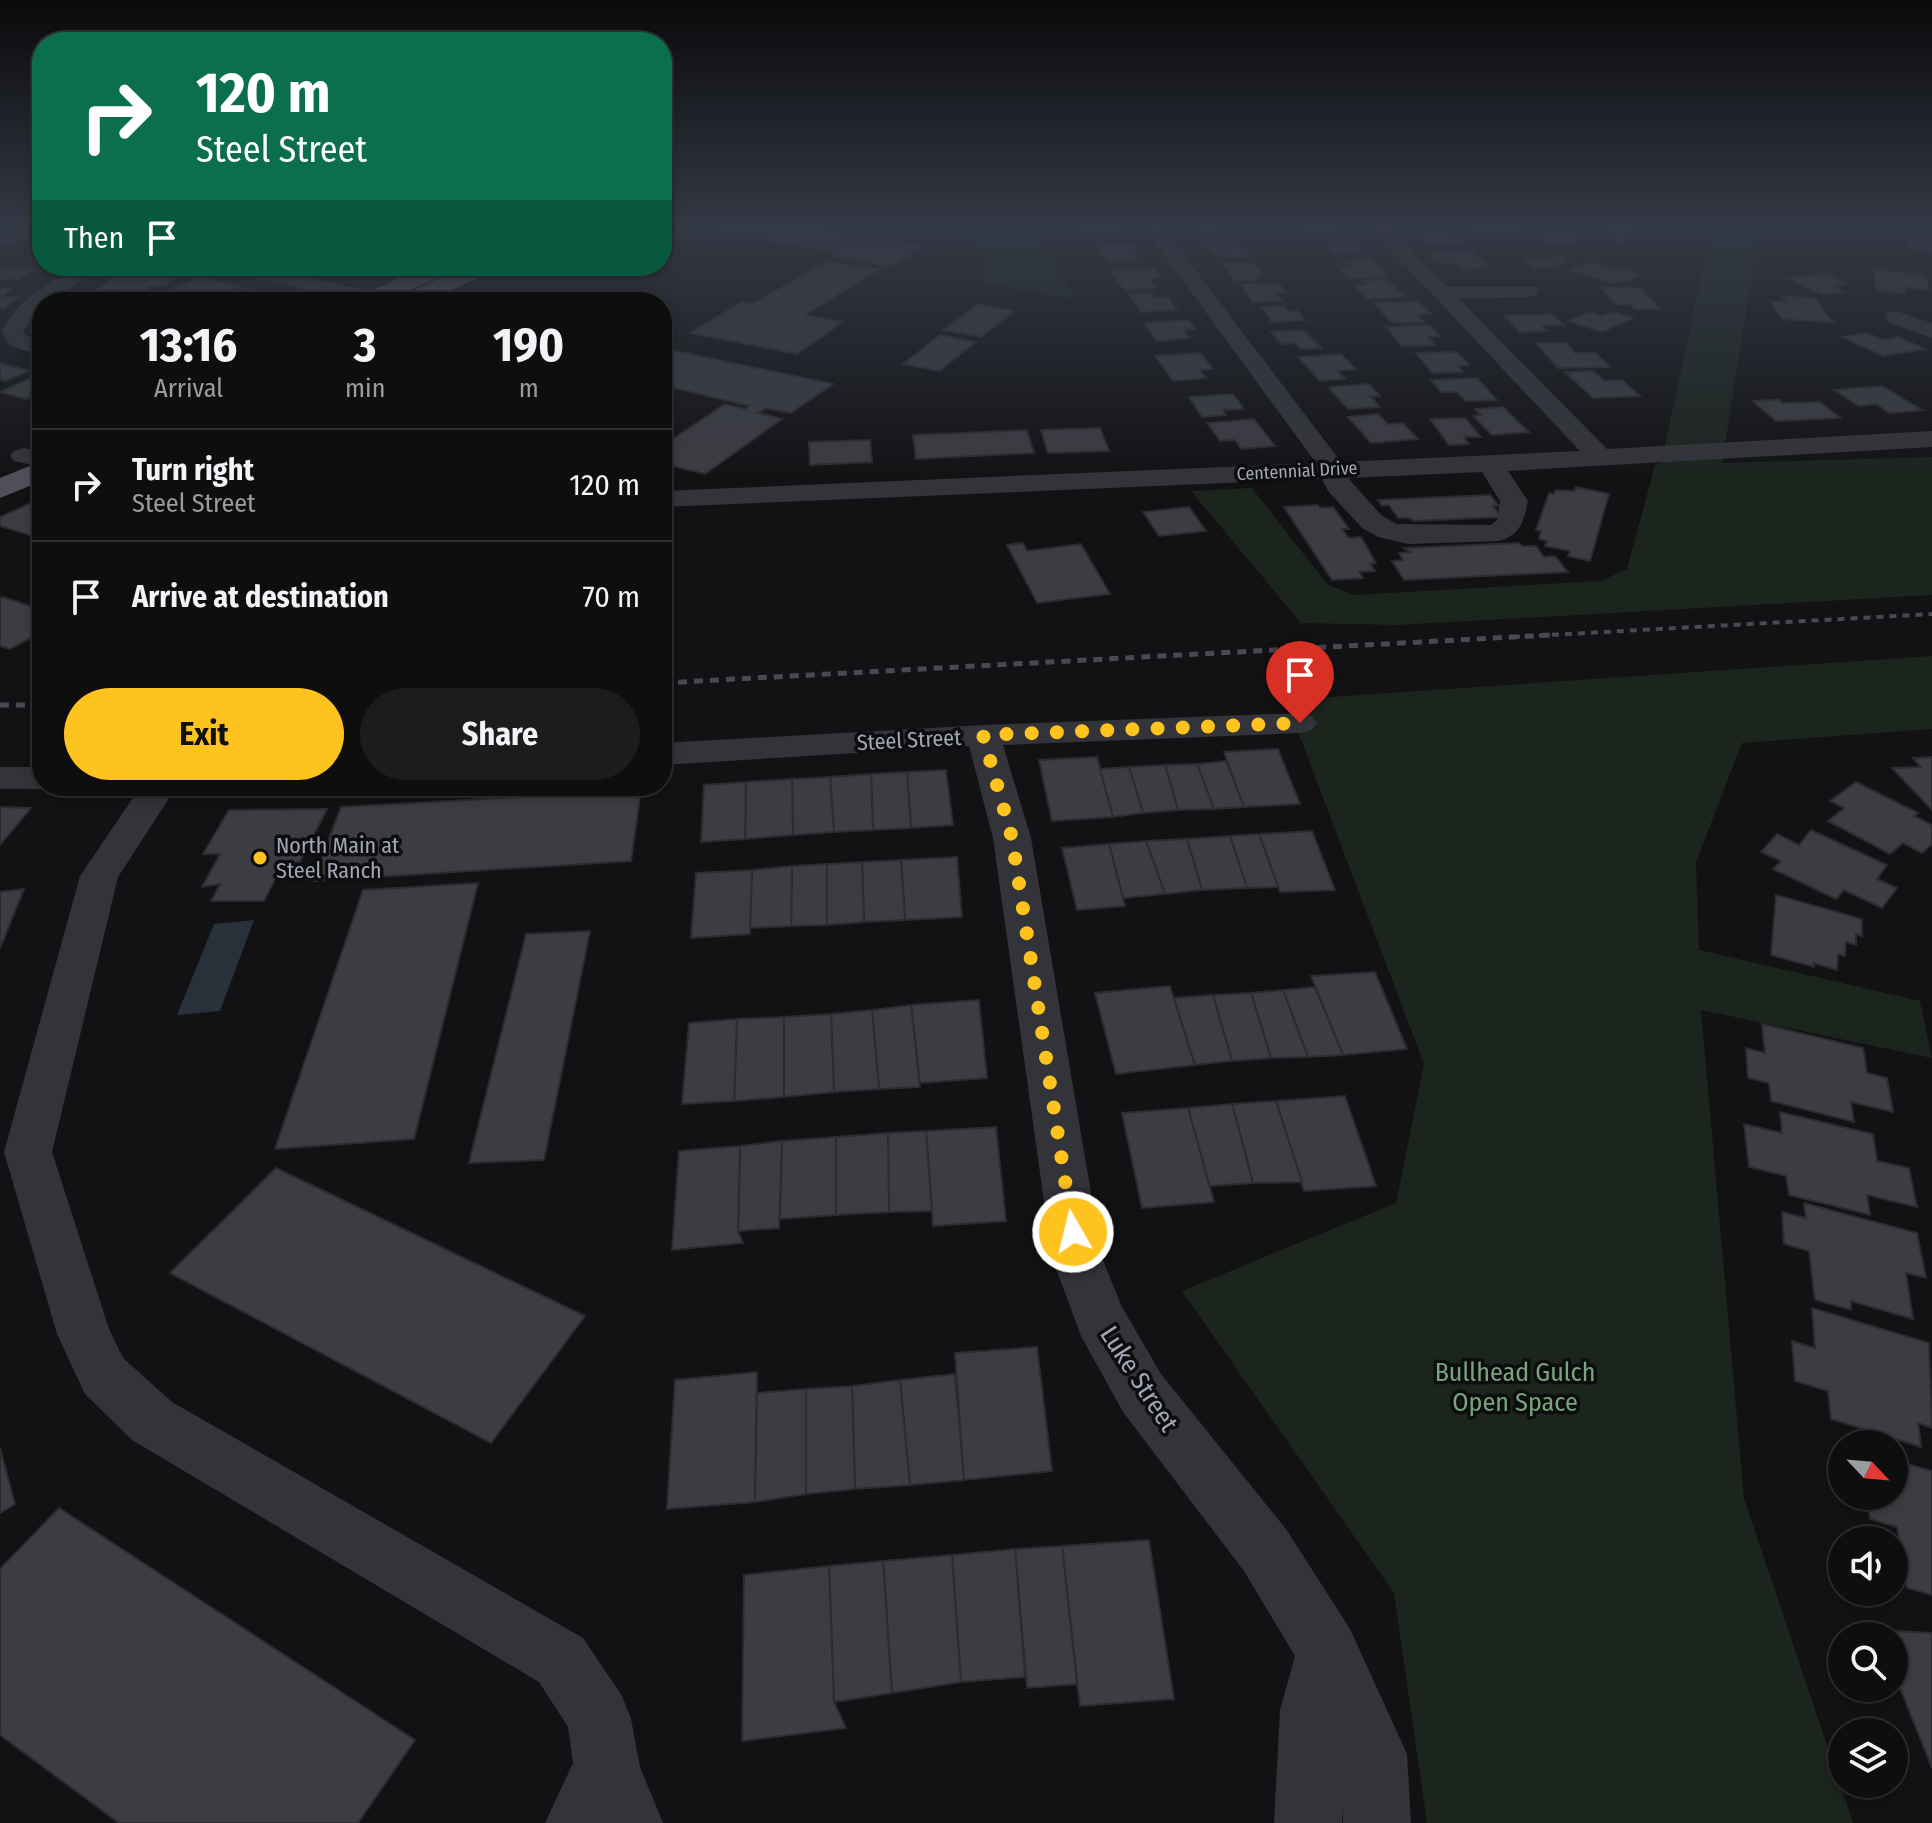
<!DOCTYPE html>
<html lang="en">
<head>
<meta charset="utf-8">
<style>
	body { margin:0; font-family:"Fira Sans Condensed",sans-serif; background:#1c1c1d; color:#f1f3f6; height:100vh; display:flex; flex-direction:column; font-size:30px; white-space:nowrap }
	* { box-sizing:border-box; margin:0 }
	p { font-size:26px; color:#9b9c9e }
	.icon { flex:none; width:44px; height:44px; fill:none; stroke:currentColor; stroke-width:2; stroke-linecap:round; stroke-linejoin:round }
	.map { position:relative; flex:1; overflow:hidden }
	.details { position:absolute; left:32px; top:292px; width:640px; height:504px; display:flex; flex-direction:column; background:#0e0e0f; border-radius:32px; box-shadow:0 4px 12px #0003,0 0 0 2px #2e2e2f }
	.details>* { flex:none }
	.hud { position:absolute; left:32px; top:32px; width:640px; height:244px; border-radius:32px; box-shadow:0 4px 12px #0003,0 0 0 2px #2e2e2f; background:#0b6e4f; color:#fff; overflow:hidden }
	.needle { width:52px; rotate:116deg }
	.controls { position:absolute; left:1828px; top:1430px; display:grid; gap:16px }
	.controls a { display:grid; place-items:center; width:80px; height:80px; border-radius:50%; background:#0e0e0f; box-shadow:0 4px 12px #0003,0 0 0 2px #2e2e2f; font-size:40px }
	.pin { position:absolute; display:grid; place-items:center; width:68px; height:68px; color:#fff; margin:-82px -34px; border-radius:50% 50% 50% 0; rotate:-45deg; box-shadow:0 0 8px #0007 }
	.pin .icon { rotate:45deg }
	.me { position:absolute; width:88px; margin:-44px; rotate:352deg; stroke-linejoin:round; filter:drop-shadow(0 0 6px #0008) }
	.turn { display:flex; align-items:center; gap:28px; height:168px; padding:0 32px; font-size:36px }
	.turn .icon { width:104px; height:104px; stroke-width:2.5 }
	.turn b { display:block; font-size:56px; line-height:68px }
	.then { display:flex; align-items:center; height:76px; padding:0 32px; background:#0003; gap:16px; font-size:30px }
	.eta { display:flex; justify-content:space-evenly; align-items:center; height:136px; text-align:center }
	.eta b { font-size:48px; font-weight:700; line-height:56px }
	.primary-button { display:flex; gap:16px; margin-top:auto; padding:16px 32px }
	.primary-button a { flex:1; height:92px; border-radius:48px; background:#ffc31f; color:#111; font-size:32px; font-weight:700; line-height:92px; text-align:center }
	.primary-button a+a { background:#1c1c1d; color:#f1f3f6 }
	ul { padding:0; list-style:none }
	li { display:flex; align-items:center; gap:24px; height:112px; padding:0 32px; border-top:2px solid #2e2e2f }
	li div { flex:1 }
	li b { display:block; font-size:30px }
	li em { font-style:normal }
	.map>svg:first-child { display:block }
</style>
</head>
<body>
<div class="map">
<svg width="1932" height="1823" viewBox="0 0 1932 1823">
	<rect width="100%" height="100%" fill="#121214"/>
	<!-- green -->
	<g fill="#1c241e">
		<path d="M 911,226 L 1025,226 L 1051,253 L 1074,299 L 980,282 C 1002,240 937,230 911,226 Z"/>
		<polygon points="1712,226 1760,226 1722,463 1932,457 1932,595 1397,625 1301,623 1191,491 1252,488 1327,584 1353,595 1601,581 1627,569 1655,465 1661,464"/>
		<polygon points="1932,656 1932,729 1742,743 1696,862 1699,950 1920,1001 1932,1058 1701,1010 1744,1498 1853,1823 1427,1823 1394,1593 1182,1291 1396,1203 1424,1064 1286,700"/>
	</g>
	<!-- water -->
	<polygon fill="#283039" points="254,920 220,1011 177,1015 214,924"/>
	<!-- building -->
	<g fill="#3c3c42" stroke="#2c2c30" stroke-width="2">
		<polygon points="723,226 802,226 924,246 896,264 887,266 837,257 832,251 717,233 722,230 717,229"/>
		<polygon points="1074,226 1116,226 1126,238 1098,240 1093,234 1080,234"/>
		<polygon points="1193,226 1216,226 1220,231 1229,230 1235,237 1203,239"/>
		<polygon points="1300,226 1339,226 1344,231 1335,231 1342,238 1313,240"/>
		<polygon points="1615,226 1638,230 1630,233 1640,236 1623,243 1593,234"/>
		<polygon points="1515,227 1527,236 1481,240 1468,229"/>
		<polygon points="1447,229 1467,245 1442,246 1436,241 1423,242 1410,231"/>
		<polygon points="1577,230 1591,239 1550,246 1532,233"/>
		<polygon points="1907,237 1932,240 1932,252 1908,249"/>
		<polygon points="1353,239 1365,253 1333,254 1326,246 1337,246 1332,240"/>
		<polygon points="1236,240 1253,258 1214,256 1201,242"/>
		<polygon points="1135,244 1142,253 1132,253 1137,261 1108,263 1097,246"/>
		<polygon points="1472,251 1489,268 1460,269 1454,263 1436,263 1426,253"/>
		<polygon points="1562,257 1569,263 1557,264 1561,267 1534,268 1523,259"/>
		<polygon points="1371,259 1389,276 1350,279 1339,268 1350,267 1343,261"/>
		<polygon points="826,262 880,269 805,315 843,322 797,354 690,333 741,302 752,304"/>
		<polygon points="1253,262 1264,276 1255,276 1258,280 1235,281 1222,263"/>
		<polygon points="1590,263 1614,270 1620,268 1642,275 1615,284 1571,270"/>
		<polygon points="301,266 357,266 344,271 298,267"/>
		<polygon points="364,266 402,266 409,267 391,276 377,273 366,278 346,274"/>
		<polygon points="0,268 35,269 18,279 0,279"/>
		<polygon points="1154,268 1162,278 1149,279 1156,288 1124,290 1110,270"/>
		<polygon points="1874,269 1926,276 1929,290 1905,287 1906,294 1876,290"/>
		<polygon points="1826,274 1847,284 1832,286 1844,292 1821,294 1788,278"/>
		<polygon points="117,275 178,275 165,286 150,286 144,291 97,290"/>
		<polygon points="200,278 239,286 200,302 179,301 197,293 173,288"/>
		<polygon points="1388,280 1406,297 1368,299 1355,286 1366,285 1362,281"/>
		<polygon points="1279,283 1286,293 1276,293 1282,301 1253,302 1240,284"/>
		<polygon points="0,288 13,288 1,297 18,297 4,308 0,308"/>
		<polygon points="1601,288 1641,288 1660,309 1635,309 1630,304 1615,304"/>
		<polygon points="244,289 268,295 262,297 275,301 215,300"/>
		<polygon points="1152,293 1155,298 1168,297 1177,310 1141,312 1129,294"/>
		<polygon points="164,294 184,297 175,302 149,302"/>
		<polygon points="1782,296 1814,298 1833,322 1782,319 1770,301 1786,302"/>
		<polygon points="1418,301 1431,314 1417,315 1424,322 1392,323 1374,303"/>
		<polygon points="978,304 1014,311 981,337 943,330"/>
		<polygon points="1283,306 1288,311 1298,311 1305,320 1272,322 1261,307"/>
		<polygon points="1588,312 1602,316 1613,312 1633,318 1602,332 1568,321"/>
		<polygon points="1552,314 1564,325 1542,326 1547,331 1520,332 1504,316"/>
		<polygon points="1189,320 1196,329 1183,330 1190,338 1157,341 1144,323"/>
		<polygon points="1430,325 1440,336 1428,337 1435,345 1402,346 1386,327"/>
		<polygon points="1304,330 1321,348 1301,349 1295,343 1282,344 1271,332"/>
		<polygon points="1867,333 1883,340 1899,337 1925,349 1883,356 1842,337"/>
		<polygon points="940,335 976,342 939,371 903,364"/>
		<polygon points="1536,343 1566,343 1575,353 1596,353 1610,367 1558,368"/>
		<polygon points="662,348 833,384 791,413 766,408 758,413 782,419 705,474 673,466 667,471 662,469 662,446 725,404 745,409 749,406 662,385"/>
		<polygon points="1457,352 1469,365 1458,366 1463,372 1432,373 1416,353"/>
		<polygon points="1200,353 1213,369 1200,370 1206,378 1173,381 1155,356"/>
		<polygon points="1341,354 1356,369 1338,371 1345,379 1320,381 1298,357"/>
		<polygon points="0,363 29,371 5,381 0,379"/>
		<polygon points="1593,371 1605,381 1622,380 1640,396 1593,398 1565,372"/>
		<polygon points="39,374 42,375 42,393 26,399 0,392"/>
		<polygon points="1477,378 1497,400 1466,401 1457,392 1441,392 1431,380"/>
		<polygon points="1369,384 1380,396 1370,396 1380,407 1348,409 1328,387"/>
		<polygon points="1882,386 1922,410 1890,413 1876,404 1859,406 1834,390"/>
		<polygon points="1233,394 1244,409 1223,410 1226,415 1202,417 1189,397"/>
		<polygon points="1779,400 1783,403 1820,402 1840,418 1776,421 1753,401"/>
		<polygon points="1503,407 1529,432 1492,435 1473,416 1481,415 1475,409"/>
		<polygon points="1378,414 1388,424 1403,423 1418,439 1371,443 1348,417"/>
		<polygon points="1465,418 1481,437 1464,437 1469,444 1449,445 1430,419"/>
		<polygon points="1254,419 1275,446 1241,449 1235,440 1220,441 1207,423"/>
		<polygon points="1100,428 1109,451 1048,453 1041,430"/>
		<polygon points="1027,430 1034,453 916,459 913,435"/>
		<polygon points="870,440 872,462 810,465 809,442"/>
		<polygon points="1576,487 1609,494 1590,561 1568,556 1570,551 1545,546 1547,541 1539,539 1541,531 1536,530 1549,493 1554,494 1556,490 1575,491"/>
		<polygon points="1490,495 1499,506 1493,506 1501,517 1413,521 1410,518 1398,518 1389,505 1382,506 1378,500"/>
		<polygon points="42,498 42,539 0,526 0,517"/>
		<polygon points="1318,505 1320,508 1333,507 1349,529 1342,529 1349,538 1361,537 1376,563 1370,564 1375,571 1359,572 1363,578 1332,580 1284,507"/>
		<polygon points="1189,507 1206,531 1159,536 1143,512"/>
		<polygon points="1023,543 1027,551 1081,544 1110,594 1037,603 1007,545"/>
		<polygon points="1519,543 1522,546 1536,546 1544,557 1555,556 1568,572 1404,580 1392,561 1403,560 1399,553 1411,552 1404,548"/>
		<polygon points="3,597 42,610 42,632 10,649 0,646 0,598"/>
		<polygon points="1278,749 1300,804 1244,807 1224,752"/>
		<polygon points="1097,757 1113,817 1052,821 1039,760"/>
		<polygon points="1932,757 1932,810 1892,768 1921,767 1913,758"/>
		<polygon points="1226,761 1244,807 1214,809 1197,764"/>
		<polygon points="1197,764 1214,809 1178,810 1165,765"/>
		<polygon points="1165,765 1178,810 1143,813 1129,767"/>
		<polygon points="1129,767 1143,813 1113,817 1100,769"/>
		<polygon points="946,770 953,825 911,828 907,772"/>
		<polygon points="907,772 911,828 873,830 871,774"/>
		<polygon points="871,774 873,830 834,832 830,777"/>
		<polygon points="830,777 834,832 793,835 792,779"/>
		<polygon points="792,779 793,835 745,839 746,782"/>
		<polygon points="746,782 745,839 701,842 704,785"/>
		<polygon points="1856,782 1918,813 1914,816 1932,825 1932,844 1922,853 1903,843 1890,854 1828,821 1844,808 1830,801"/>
		<polygon points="641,790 631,861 313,881 341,807"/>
		<polygon points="0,807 31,808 0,845"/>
		<polygon points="327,809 300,862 284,862 264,901 211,901 220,884 202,887 220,854 203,854 229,810"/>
		<polygon points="1811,830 1887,865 1877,879 1897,888 1882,908 1844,890 1836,899 1773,869 1781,861 1761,852 1777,834 1799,845"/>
		<polygon points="1312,831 1335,890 1280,892 1259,834"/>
		<polygon points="1259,834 1278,887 1247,888 1230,836"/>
		<polygon points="1230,836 1247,888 1202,890 1187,839"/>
		<polygon points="1187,839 1202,890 1165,894 1146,841"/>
		<polygon points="1146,841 1165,894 1123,898 1109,844"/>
		<polygon points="1109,844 1125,906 1077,910 1062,848"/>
		<polygon points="957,857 962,917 905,920 901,860"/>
		<polygon points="901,860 905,920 864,922 862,862"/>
		<polygon points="862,862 864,922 827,925 827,864"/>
		<polygon points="827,864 827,925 791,926 792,866"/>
		<polygon points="792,866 791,926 749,928 752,870"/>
		<polygon points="752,870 750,934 691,938 696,873"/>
		<polygon points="478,883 414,1139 275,1149 363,890"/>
		<polygon points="24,889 0,948 0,892"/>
		<polygon points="1776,895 1862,919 1862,936 1856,934 1856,945 1846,942 1845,956 1838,954 1837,970 1814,963 1814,967 1771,955"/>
		<polygon points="590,931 544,1160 469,1163 526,934"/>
		<polygon points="1375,972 1407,1049 1343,1055 1311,976"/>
		<polygon points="1170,986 1195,1065 1116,1074 1095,993"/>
		<polygon points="1315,987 1343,1055 1308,1057 1283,990"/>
		<polygon points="1283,990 1308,1057 1271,1058 1251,993"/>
		<polygon points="1251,993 1271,1058 1232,1061 1213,995"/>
		<polygon points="1213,995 1232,1061 1195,1065 1174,998"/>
		<polygon points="979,1000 987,1078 920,1083 911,1005"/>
		<polygon points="911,1005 920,1087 879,1089 872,1010"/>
		<polygon points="872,1010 879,1089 834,1092 831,1014"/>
		<polygon points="831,1014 834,1092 784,1097 784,1017"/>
		<polygon points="784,1017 784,1097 734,1101 737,1019"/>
		<polygon points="737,1019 734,1101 682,1104 689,1023"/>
		<polygon points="1762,1024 1863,1048 1867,1073 1887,1078 1893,1112 1851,1102 1854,1122 1771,1101 1769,1083 1748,1078 1746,1048 1765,1053"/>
		<polygon points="1345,1096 1376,1186 1304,1191 1276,1101"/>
		<polygon points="1276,1101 1302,1182 1253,1183 1232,1104"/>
		<polygon points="1232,1104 1253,1183 1209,1186 1188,1108"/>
		<polygon points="1188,1108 1214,1202 1142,1208 1122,1113"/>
		<polygon points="1780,1112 1873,1134 1877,1161 1909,1168 1917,1207 1867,1195 1870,1215 1789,1195 1786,1176 1749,1167 1744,1124 1782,1133"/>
		<polygon points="996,1127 1006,1221 933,1226 926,1131"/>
		<polygon points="926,1131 932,1211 889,1212 888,1133"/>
		<polygon points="888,1133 889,1212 836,1215 836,1137"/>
		<polygon points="836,1137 836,1215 780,1219 782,1141"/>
		<polygon points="782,1141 779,1228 738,1231 740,1146"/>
		<polygon points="740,1146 738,1231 743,1243 672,1250 679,1151"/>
		<polygon points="276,1168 585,1316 491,1443 170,1273"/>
		<polygon points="1804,1203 1917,1233 1926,1278 1906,1273 1913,1319 1851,1301 1851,1310 1815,1300 1809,1251 1784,1244 1782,1212 1806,1218"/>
		<polygon points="1812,1308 1929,1343 1932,1428 1918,1423 1921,1447 1831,1419 1828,1391 1795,1381 1792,1341 1815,1348"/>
		<polygon points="1037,1347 1052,1471 964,1480 955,1353"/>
		<polygon points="757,1372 755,1502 667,1509 675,1380"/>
		<polygon points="955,1374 964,1480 910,1485 900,1380"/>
		<polygon points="900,1380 910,1485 855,1489 852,1386"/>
		<polygon points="852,1386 855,1489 806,1494 806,1389"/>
		<polygon points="806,1389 806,1494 755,1502 757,1393"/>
		<polygon points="0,1448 15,1504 0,1513"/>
		<polygon points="1894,1460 1932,1471 1932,1595 1907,1588 1897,1527 1870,1519 1867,1496 1894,1496"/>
		<polygon points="59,1508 415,1740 358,1823 119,1823 0,1735 0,1569"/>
		<polygon points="1149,1540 1174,1699 1080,1706 1062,1546"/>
		<polygon points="1062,1546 1077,1684 1027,1688 1015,1549"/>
		<polygon points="1015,1549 1025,1677 961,1682 952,1555"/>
		<polygon points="952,1555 961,1682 892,1693 883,1561"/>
		<polygon points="883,1561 892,1693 834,1702 829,1566"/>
		<polygon points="829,1566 834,1702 846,1728 742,1741 744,1575"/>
		<polygon points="1877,1630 1932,1633 1932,1768 1894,1673 1894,1636 1879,1636"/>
	</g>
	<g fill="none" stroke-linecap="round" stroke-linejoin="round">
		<!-- minor -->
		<g fill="#333439" fill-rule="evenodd">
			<polygon points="26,226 42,226 42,233 0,247 0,235"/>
			<path d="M 1143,226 L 1162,226 L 1341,462 L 1580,451 L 1368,226 L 1388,226 L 1447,287 L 1536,287 L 1539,291 L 1536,295 L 1529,297 L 1459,299 L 1607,449 L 1932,431 L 1932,447 L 1508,471 L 1528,501 C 1524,521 1520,536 1498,541 L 1408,544 L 1378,537 L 1362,528 L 1328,491 L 1322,479 L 662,507 L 662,491 L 1316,463 ZM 1482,472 L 1500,501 L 1497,520 L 1491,525 L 1397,524 L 1382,516 L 1348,478 Z"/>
			<path d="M 79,266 L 103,266 L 49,302 L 42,302 L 42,308 L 23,331 L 27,336 L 42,341 L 42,356 L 11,346 L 1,331 C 19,299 48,284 79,266 Z"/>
			<polygon points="216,266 254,266 360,289 411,294 422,300 360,301 226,272"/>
			<polygon points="1896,311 1932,323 1932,338 1888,322 1885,317 1888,312"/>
			<polygon points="23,448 42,451 42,467 14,461 10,456 14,451"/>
			<polygon points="1300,713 1312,716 1317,723 1312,730 1300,733 1003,745 1031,838 1102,1258 1122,1307 1161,1374 1286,1529 1350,1629 1407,1754 1411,1823 1343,1823 1342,1806 1342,1823 1274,1823 1280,1710 1295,1656 1244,1571 1123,1412 1081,1336 1052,1258 993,838 969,746 662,765 662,743 983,725"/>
			<polygon points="0,767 42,767 42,786 54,786 42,789 0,789"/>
			<polygon points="141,786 177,786 118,877 52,1152 109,1329 123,1358 172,1402 583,1638 622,1696 631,1719 640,1767 663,1823 545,1823 573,1763 568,1727 539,1682 132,1440 85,1394 57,1334 4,1152 80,876"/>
		</g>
		<!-- primary -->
		<g fill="#4f5059" fill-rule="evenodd">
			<polygon points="427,266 456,266 453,271 384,302 353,302 357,297"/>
			<polygon points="467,266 496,266 493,271 428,301 412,301 408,296 412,291"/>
			<polygon points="42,461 42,481 0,498 0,478"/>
		</g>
		<!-- rail-far1 -->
		<polyline stroke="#484951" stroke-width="4" stroke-dasharray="7 6" stroke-linecap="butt" points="1513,637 1932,614"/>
		<!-- rail -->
		<g stroke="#484951" stroke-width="5" stroke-dasharray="9 7" stroke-linecap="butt">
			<polyline points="662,683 1550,635"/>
			<polyline points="0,705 42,705"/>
		</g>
	</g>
	<!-- sky -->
	<linearGradient id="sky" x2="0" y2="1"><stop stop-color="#0a0a0b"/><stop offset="0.47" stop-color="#333945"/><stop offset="1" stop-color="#333945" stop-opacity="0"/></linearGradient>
	<rect width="1932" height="481" fill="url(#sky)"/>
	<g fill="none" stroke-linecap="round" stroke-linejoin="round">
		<!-- route -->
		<polyline stroke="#ffc31f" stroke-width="14" stroke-dasharray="0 25.2" points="1073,1232 1012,838 983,735 1300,723"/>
	</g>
	<!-- markers -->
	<circle fill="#ffc31f" stroke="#0d0d0f" stroke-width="3" cx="260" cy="858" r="8"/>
	<g text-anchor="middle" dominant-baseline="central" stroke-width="7" stroke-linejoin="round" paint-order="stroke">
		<!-- far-street labels -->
		<g font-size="18" fill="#a2a7b6" stroke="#0d0d0f">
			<text transform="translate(1297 471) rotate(-3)">Centennial Drive</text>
		</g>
		<!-- street labels -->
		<g font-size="22" fill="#a2a7b6" stroke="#0d0d0f">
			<text transform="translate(909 740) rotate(-3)">Steel Street</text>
		</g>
		<!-- poi labels -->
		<g font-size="22" fill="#a2a7b6" stroke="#0d0d0f" text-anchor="start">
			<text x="276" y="845">North Main at<tspan x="276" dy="25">Steel Ranch</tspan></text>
		</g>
		<!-- near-park labels -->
		<g font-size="26" fill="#78a37d" stroke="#0d0d0f">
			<text x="1515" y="1372">Bullhead Gulch<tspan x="1515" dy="30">Open Space</tspan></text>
		</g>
		<!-- near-street labels -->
		<g font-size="26" fill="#a2a7b6" stroke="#0d0d0f">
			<text transform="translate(1139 1379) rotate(57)">Luke Street</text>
		</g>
	</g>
</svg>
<div class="controls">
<a><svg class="needle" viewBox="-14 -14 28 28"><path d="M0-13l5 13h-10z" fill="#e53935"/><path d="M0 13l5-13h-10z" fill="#9b9c9e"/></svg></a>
<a><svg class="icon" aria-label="sound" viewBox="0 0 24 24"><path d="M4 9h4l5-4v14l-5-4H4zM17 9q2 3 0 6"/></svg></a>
<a><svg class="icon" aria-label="search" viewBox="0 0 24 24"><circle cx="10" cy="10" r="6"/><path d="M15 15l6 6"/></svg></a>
<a><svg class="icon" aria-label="layers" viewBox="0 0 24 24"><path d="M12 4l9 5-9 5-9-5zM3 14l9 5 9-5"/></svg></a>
</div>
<div class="pin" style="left:1300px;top:723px;background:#d93025"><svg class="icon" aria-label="arrive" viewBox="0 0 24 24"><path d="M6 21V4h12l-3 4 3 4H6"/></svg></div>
<svg class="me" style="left:1073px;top:1232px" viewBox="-20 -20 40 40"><circle r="17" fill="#ffc31f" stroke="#fff" stroke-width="3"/><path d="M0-11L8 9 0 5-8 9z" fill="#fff"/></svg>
<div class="hud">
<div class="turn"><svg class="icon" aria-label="right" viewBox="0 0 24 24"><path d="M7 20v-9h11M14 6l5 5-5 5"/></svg><div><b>120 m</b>Steel Street</div></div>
<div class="then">Then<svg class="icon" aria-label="arrive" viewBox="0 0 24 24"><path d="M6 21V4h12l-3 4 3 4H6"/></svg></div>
</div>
<section class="details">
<div class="eta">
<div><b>13:16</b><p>Arrival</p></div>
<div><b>3</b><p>min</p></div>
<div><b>190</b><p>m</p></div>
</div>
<ul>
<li><svg class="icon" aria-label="right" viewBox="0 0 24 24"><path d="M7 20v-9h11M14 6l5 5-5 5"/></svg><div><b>Turn right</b><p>Steel Street</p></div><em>120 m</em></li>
<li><svg class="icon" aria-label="arrive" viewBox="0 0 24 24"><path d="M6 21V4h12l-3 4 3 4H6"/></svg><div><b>Arrive at destination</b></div><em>70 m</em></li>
</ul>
<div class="primary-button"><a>Exit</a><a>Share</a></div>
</section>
</div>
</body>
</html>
